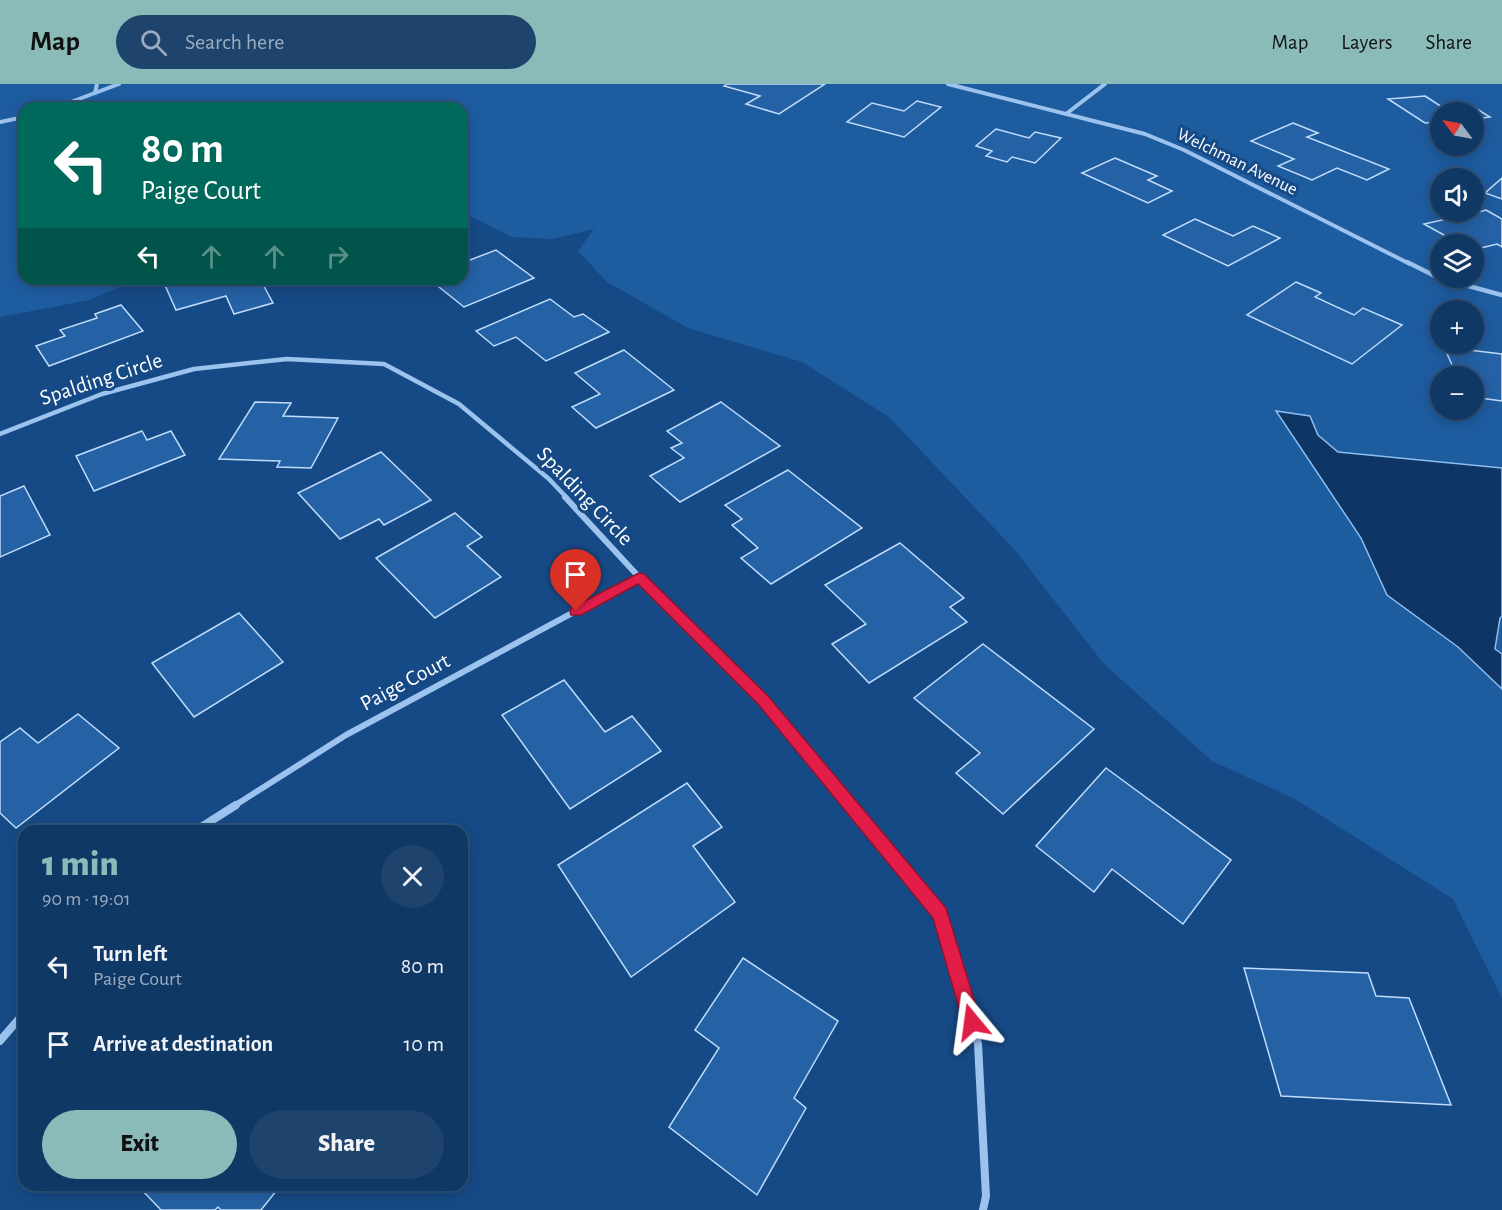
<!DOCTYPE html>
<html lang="en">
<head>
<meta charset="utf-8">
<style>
	body { margin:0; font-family:"Alegreya Sans",sans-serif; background:#1e436d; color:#f1f3f6; height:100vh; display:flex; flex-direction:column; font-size:22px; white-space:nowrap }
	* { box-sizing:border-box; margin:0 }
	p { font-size:20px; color:#9cacbf }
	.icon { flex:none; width:33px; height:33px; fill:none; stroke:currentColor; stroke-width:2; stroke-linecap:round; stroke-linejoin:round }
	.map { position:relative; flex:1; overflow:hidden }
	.sheet { position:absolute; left:18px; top:741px; width:450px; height:366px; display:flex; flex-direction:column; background:#103864; border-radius:18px; box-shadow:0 3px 15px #0003,0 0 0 2px #305278 }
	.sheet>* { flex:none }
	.guide { position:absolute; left:18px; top:18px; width:450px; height:183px; border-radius:18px; box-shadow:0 3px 15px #0003,0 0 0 2px #305278; background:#00695c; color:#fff; overflow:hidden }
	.needle { width:39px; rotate:302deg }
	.buttons { position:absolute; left:1430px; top:18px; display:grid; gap:12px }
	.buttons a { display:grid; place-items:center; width:54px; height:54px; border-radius:50%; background:#103864; box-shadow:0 3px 15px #0003,0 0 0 2px #305278; font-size:30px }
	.pin { position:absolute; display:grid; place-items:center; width:51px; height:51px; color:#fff; margin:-62px -26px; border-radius:50% 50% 50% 0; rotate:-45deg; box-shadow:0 0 6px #0007 }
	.pin .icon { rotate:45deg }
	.me { position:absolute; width:66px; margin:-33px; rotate:344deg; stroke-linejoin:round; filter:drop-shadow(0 0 4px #0008) }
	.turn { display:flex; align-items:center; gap:21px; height:126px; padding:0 24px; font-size:27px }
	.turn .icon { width:78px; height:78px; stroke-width:2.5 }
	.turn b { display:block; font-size:42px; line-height:51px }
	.lanes { display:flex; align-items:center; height:57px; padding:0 24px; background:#0003; justify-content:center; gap:30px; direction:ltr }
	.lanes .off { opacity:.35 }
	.round { display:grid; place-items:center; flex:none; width:63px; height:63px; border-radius:32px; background:#1e436d }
	.headline { display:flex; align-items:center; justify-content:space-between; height:102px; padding:0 24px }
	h1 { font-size:36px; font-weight:800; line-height:45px; color:#8bbbb9 }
	.primary-button { display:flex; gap:12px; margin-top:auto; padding:12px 24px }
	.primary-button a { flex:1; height:69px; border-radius:36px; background:#8bbbb9; color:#111; font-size:24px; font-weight:800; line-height:69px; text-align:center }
	.primary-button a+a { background:#1e436d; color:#f1f3f6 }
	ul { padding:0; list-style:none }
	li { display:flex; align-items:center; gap:18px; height:78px; padding:0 24px }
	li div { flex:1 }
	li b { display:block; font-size:22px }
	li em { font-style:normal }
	header { display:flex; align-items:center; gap:36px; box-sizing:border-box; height:84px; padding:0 30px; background:#8bbbb9; color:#111 }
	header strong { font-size:28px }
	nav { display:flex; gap:33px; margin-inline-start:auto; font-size:21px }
	.search { width:420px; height:54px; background:#1e436d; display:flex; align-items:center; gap:15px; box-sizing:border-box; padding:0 21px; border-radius:33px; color:#9cacbf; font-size:22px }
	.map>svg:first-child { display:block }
</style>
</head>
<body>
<header>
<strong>Map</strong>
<div class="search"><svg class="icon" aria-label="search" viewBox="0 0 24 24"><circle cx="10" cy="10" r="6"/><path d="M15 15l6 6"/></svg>Search here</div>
<nav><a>Map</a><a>Layers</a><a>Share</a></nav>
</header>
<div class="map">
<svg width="1502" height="1126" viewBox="0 0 1502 1126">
	<rect width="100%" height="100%" fill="#164a86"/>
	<!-- green -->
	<path fill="#1e5ca0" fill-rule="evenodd" d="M 0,0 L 1502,0 L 1502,914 L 1453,815 L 1295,715 L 1212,677 L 1104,580 L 1014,465 L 889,333 L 802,278 L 688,244 L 607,198 L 578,167 L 594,145 L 553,155 L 512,153 L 462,128 L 462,24 L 24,24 L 24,195 L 137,195 L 90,216 L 0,233 ZM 1440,28 L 1473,28 L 1473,62 L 1440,62 ZM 1440,94 L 1473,94 L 1473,128 L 1440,128 ZM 1440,160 L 1473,160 L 1473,194 L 1440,194 ZM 1440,226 L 1473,226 L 1473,260 L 1440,260 ZM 1440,292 L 1473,292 L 1473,326 L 1440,326 Z"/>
	<!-- water -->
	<polygon fill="#0e3563" stroke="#8dbef1" stroke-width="1.5" points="1276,327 1310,332 1318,351 1338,368 1502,384 1502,532 1500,534 1495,565 1502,570 1502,605 1458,563 1387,511 1361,454"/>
	<!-- building -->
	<g fill="#2461a5" stroke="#c0dcfa" stroke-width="1.5">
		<polygon points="727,0 825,0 779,30 746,20 760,12 724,2"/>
		<polygon points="1425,12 1445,25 1472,22 1490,33 1473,35 1473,28 1440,28 1440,38 1425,39 1388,15"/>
		<polygon points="917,17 941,23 904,53 847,38 872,19 904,27"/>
		<polygon points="1293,39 1318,49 1307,53 1389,85 1367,96 1337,84 1312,96 1278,82 1294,75 1251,57"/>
		<polygon points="996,45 1029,54 1035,48 1061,54 1035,79 1012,73 1007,78 986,72 992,67 976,62"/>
		<polygon points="1115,74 1157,92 1148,96 1172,107 1148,119 1082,89"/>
		<polygon points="1502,94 1502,115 1485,109"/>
		<polygon points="1486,126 1502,135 1502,163 1497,160 1473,166 1473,160 1460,160 1424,140 1451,134 1440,128 1466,128 1471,130"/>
		<polygon points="1195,135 1233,152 1253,142 1280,154 1228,182 1163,151"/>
		<polygon points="496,166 534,194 464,223 429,195 462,195 462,179"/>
		<polygon points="178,195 260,195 273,219 234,230 226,212 176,226 164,199"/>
		<polygon points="1296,198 1321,209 1315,213 1354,231 1363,224 1402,241 1352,280 1247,231"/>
		<polygon points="550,215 574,233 583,230 609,248 546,277 516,253 494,262 476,247"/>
		<polygon points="121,221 143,247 49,282 36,262 65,252 60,246 97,234 95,230"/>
		<polygon points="1444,263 1502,270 1502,317 1473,313 1473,292 1457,292"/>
		<polygon points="624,266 674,306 596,344 572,323 600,310 575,289"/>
		<polygon points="255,318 291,319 283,332 338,334 311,384 277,383 280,377 219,375"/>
		<polygon points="721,318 780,362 680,418 650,392 684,374 671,364 682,359 667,347"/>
		<polygon points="142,347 147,356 171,347 185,371 94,407 76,372"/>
		<polygon points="381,368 431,416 384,441 379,435 340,455 298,409"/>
		<polygon points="788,386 862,444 771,500 741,474 758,464 732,441 742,435 725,421"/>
		<polygon points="24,402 50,451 0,473 0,412"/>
		<polygon points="455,429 482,453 467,462 501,493 435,534 376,474"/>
		<polygon points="900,459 964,514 950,523 967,538 869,599 832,560 866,540 825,501"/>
		<polygon points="239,529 283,578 194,633 152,579"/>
		<polygon points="983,560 1094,645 1003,730 956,689 980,669 914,614"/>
		<polygon points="564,596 605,648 632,632 661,667 570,725 502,631"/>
		<polygon points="78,630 119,664 16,744 0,729 0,658 20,644 38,659"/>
		<polygon points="1106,684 1231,776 1183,840 1112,785 1094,808 1036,762"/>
		<polygon points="687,699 722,743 693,762 735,818 631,893 558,781"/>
		<polygon points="743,874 838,937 794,1014 806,1024 757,1111 669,1043 719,964 695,946"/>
		<polygon points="1244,884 1368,889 1376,912 1409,914 1451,1021 1281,1012"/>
		<polygon points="145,1101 281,1101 261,1126 221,1126 218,1123 215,1126 161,1126 141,1105"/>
	</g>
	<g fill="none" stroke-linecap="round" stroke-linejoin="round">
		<!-- street-far3 -->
		<g stroke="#9bc3ee" stroke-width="4">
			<polyline points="948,0 1145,50 1184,66 1410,180"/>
			<polyline points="95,9 97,0"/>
			<polyline points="55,24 119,0"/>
			<polyline points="1066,30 1105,0"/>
			<polyline points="0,38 24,33"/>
		</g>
		<!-- street-far2 -->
		<g stroke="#9bc3ee" stroke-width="4.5">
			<polyline points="1407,178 1439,194 1502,211"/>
			<polyline points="0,350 102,310 194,285 287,275 384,280 459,320 549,395 567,414"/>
		</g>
		<!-- street-far1 -->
		<g stroke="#9bc3ee" stroke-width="6">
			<polyline points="565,413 639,493 763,616 851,722"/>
			<polyline points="234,722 346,651 639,493"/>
		</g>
		<!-- street -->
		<g stroke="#9bc3ee" stroke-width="8">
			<polyline points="850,721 940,830 978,960 986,1112 983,1126"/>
			<polyline points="195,747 236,721"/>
			<polyline points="0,957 24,929"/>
		</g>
	</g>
	<!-- route -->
	<polygon fill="#e11d48" stroke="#92132f" stroke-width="1.5" points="639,489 644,490 768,612 946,824 981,938 979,945 972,947 966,945 963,938 933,834 758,620 638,500 581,531 571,531 570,527 571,524"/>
	<g text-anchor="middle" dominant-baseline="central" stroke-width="6" stroke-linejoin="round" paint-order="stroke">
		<!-- far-street labels -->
		<g font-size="18" fill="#fff" stroke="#164a86">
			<text transform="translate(1237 78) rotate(26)">Welchman Avenue</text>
		</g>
		<!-- street labels -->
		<g font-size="22" fill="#fff" stroke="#164a86">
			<text transform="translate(101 295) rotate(-18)">Spalding Circle</text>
			<text transform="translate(585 412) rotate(46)">Spalding Circle</text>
			<text transform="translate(405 598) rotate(-28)">Paige Court</text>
		</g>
	</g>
</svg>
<div class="buttons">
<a><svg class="needle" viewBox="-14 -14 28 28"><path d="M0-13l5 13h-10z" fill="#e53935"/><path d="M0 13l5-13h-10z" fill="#9cacbf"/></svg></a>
<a><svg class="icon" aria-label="sound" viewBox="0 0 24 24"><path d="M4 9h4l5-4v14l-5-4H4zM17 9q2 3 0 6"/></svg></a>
<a><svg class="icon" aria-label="layers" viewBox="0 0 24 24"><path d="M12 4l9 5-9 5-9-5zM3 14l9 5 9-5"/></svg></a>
<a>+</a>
<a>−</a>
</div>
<div class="pin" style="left:576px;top:527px;background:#d93025"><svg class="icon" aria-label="arrive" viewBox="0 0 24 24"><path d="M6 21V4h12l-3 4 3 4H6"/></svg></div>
<svg class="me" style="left:972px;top:938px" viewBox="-20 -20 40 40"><path d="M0-17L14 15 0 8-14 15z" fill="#e11d48" stroke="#fff" stroke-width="4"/></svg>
<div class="guide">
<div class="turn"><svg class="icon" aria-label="left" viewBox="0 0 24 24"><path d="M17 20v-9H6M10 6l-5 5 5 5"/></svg><div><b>80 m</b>Paige Court</div></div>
<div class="lanes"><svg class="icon" aria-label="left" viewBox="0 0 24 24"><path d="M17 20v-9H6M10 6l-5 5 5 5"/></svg><svg class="icon off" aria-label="ahead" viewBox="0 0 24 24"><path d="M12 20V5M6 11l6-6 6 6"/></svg><svg class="icon off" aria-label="ahead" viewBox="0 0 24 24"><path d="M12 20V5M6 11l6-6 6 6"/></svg><svg class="icon off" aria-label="right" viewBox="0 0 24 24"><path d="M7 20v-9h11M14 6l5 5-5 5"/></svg></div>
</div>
<section class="sheet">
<div class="headline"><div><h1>1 min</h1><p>90 m · 19:01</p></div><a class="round"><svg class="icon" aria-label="close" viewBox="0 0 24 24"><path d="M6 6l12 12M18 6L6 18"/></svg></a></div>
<ul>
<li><svg class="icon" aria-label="left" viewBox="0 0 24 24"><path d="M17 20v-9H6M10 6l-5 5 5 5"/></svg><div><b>Turn left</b><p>Paige Court</p></div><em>80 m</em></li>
<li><svg class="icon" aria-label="arrive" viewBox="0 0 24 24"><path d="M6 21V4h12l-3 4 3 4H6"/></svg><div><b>Arrive at destination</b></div><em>10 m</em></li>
</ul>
<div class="primary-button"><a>Exit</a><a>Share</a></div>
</section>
</div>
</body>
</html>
